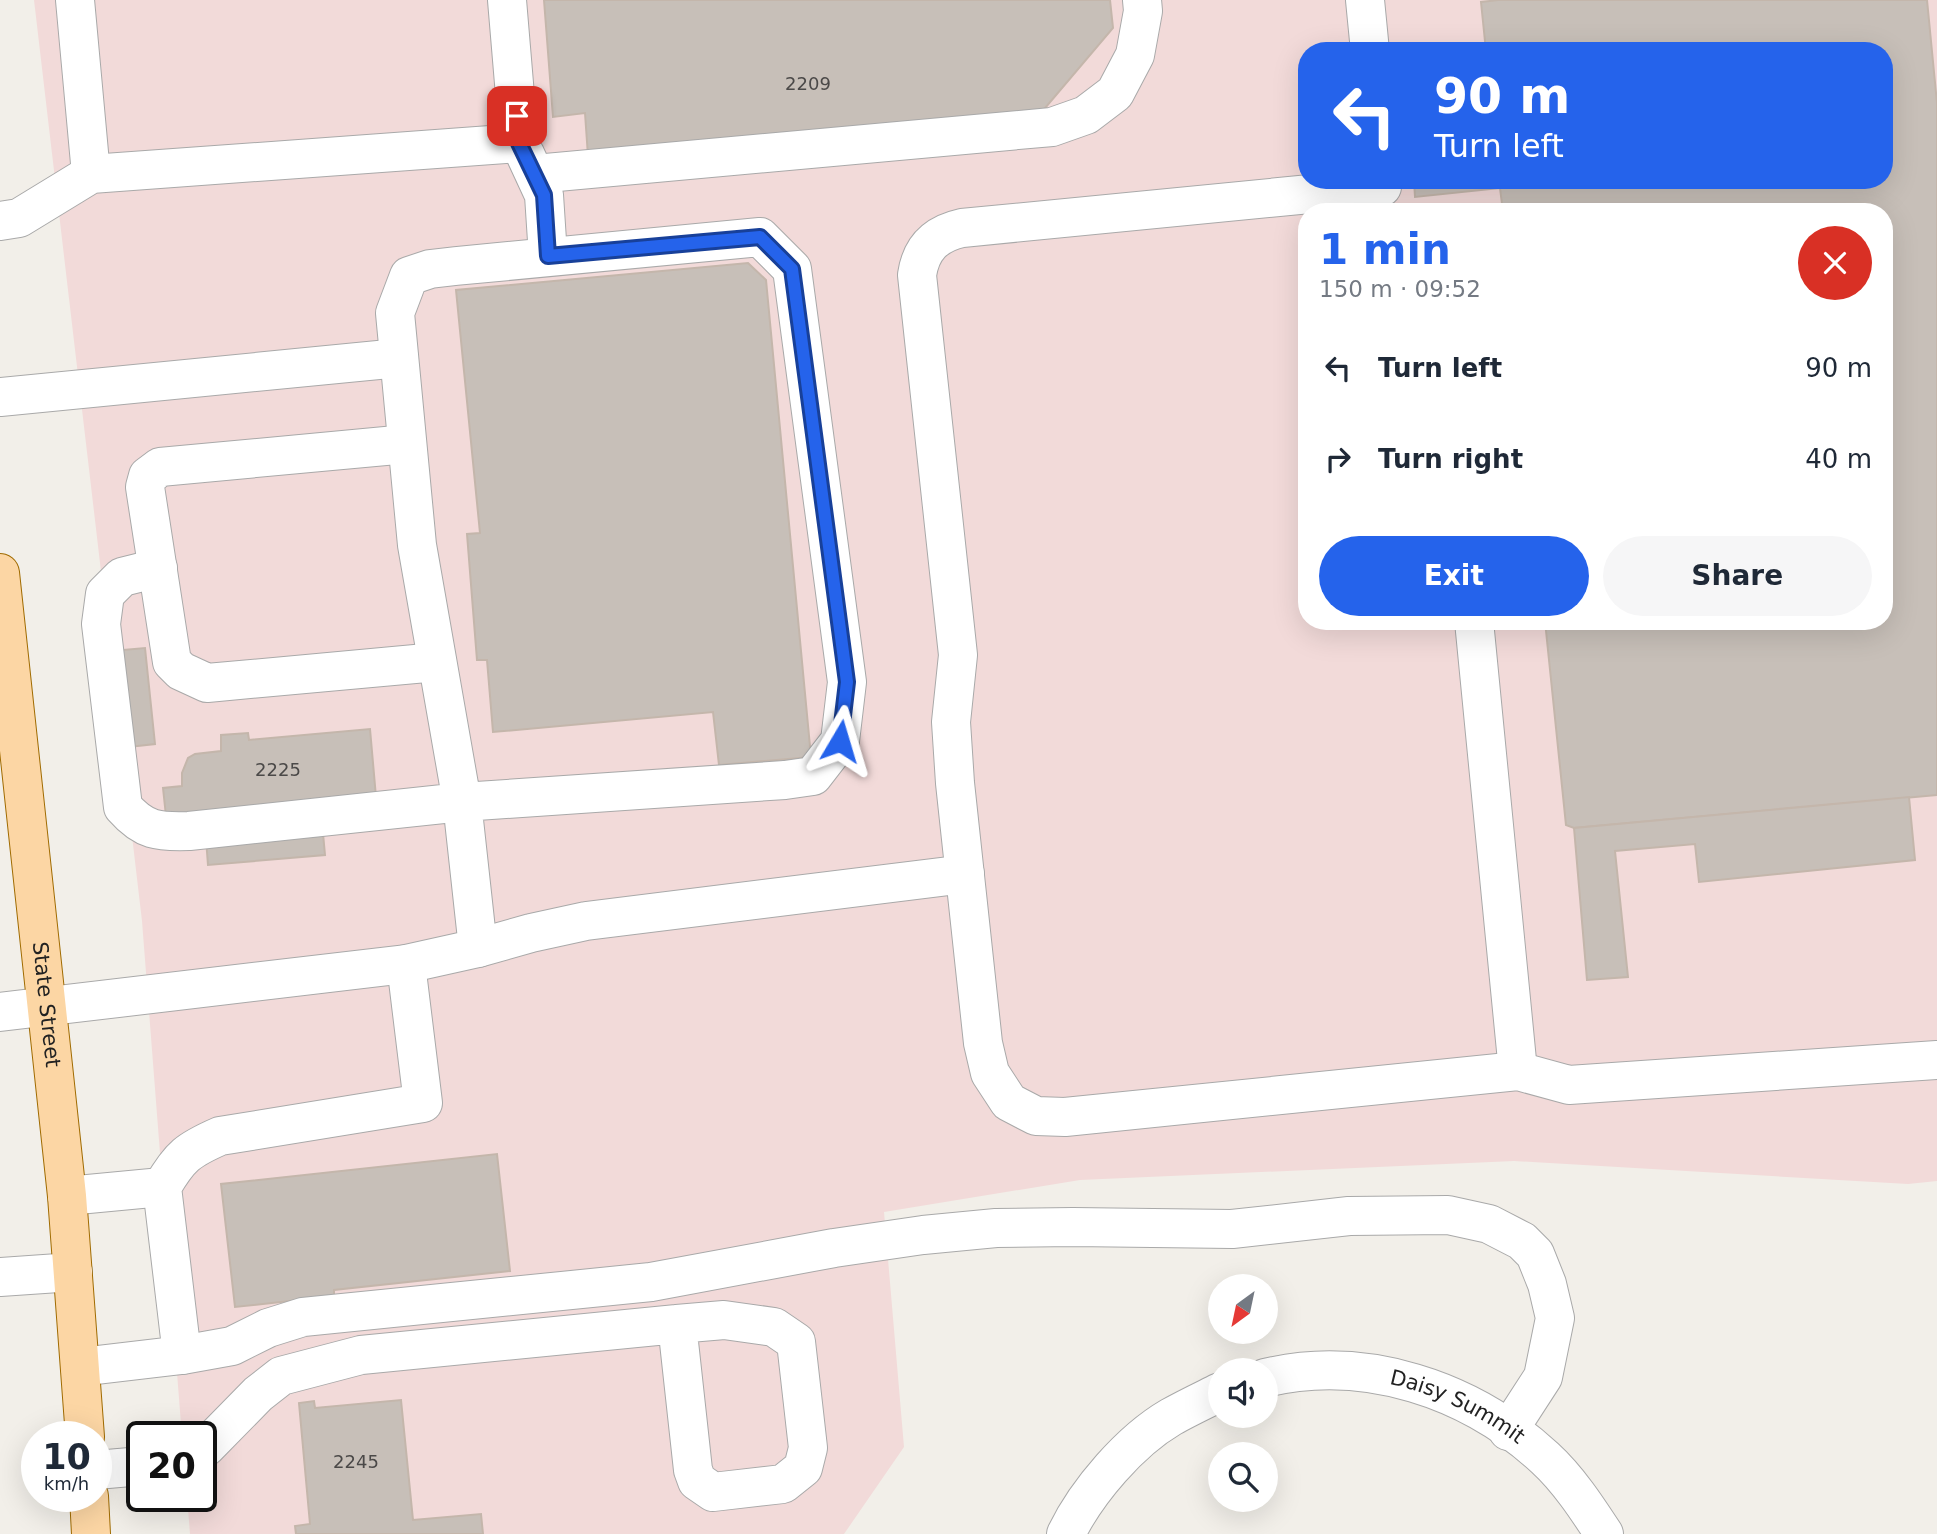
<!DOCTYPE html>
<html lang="en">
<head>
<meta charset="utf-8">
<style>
	body { margin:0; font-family:"DejaVu Sans",sans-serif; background:#f6f6f7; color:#1f2937; height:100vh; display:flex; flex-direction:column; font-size:26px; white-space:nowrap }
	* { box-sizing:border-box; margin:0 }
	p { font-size:23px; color:#747a83 }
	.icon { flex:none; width:38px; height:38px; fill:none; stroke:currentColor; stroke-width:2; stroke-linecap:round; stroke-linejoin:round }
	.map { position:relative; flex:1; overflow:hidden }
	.panel { position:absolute; left:1298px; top:203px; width:595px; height:427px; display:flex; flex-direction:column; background:#fff; border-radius:28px; box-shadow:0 7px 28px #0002 }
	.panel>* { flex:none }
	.top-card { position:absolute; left:1298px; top:42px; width:595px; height:147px; border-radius:28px; box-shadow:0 7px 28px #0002; background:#2563eb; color:#fff; overflow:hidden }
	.needle { width:46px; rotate:213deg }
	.fabs { position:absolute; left:1208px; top:1274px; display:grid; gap:14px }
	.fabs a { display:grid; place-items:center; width:70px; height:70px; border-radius:50%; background:#fff; box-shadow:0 7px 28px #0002; font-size:35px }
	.speed { position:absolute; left:21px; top:1421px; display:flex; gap:14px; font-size:35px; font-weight:700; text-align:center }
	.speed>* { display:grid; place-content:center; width:91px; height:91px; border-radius:50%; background:#fff; box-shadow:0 7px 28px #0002; line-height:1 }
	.speed small { font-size:18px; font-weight:400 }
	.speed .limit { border:4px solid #111; border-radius:10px; background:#fff; color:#111 }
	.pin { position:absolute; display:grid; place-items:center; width:60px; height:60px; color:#fff; margin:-30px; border-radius:14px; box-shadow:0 4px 10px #0006 }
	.me { position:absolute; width:77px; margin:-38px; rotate:7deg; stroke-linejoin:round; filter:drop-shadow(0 0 5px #0008) }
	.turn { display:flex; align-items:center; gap:24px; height:147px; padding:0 21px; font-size:32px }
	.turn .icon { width:91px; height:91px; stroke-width:2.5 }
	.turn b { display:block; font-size:49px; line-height:60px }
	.round { display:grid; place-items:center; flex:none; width:74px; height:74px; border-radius:37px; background:#f6f6f7 }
	.headline { display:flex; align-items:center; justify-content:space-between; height:119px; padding:0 21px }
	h1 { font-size:42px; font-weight:800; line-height:52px; color:#2563eb }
	.primary-button { display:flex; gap:14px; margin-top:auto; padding:14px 21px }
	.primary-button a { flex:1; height:80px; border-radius:42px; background:#2563eb; color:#fff; font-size:28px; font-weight:800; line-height:80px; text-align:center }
	.primary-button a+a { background:#f6f6f7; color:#1f2937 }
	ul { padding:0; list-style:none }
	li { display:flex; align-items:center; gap:21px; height:91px; padding:0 21px }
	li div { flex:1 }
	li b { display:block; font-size:26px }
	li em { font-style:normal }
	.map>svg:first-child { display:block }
</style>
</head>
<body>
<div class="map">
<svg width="1937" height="1534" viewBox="0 0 1937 1534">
	<rect width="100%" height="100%" fill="#f2efe9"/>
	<!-- commercial -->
	<path fill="#f2dad9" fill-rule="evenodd" d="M 34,0 L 1937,0 L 1937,1181 L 1908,1184 L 1514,1161 L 1080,1180 L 884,1212 L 904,1447 L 844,1534 L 190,1534 L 187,1496 L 201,1496 L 201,1437 L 182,1437 L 142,921 ZM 1307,51 L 1885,51 L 1885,180 L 1307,180 ZM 1307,212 L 1885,212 L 1885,621 L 1307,621 Z"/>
	<!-- building -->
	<g fill="#c7bfb8" stroke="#c4b6ab" stroke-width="2">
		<polygon points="544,0 1110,0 1113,28 1040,114 588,156 585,113 553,117"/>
		<polygon points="1498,0 1927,0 1937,103 1937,795 1574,828 1566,825 1545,621 1885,621 1885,212 1503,212 1500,188 1415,197 1414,180 1885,180 1885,51 1486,51 1481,2"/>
		<polygon points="748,263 766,280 811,757 719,765 713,712 493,732 487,660 477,660 467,534 480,533 456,290"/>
		<polygon points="145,648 155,744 111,749 101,652"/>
		<polygon points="370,729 376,797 166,816 163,788 182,786 182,773 188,758 195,754 221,751 221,735 248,733 249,740"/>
		<polygon points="1909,797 1915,860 1699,882 1695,844 1615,851 1628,977 1587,980 1574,828"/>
		<polygon points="320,801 325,855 208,865 204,812"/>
		<polygon points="497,1154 510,1271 334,1290 334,1296 235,1307 221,1184"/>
		<polygon points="401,1400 413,1520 481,1514 483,1534 296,1534 295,1526 310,1524 299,1403 314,1401 315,1408"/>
	</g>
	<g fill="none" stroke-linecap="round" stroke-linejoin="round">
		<!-- minor casing -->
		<g stroke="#a9a9a9" stroke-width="40">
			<g id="minor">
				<polyline points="75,0 91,174"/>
				<polyline points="1365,0 1370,51"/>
				<polyline points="525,154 544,195 548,256"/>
				<polyline points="535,174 1052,127 1086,115 1115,93 1135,55 1143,11 1142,0"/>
				<path d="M 1382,187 L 962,228 C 935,234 921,248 917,275 L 958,655 L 951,722 L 955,783 L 983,1043 L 990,1073 L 1009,1102 L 1036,1116 L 1065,1117 L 1518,1071 L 1569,1085 L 1937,1060"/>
				<polyline points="0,221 19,218 91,174 519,143 507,0"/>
				<polyline points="0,397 399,358"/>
				<polyline points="407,444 160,467 148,476 145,487 172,662 181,671 207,683 437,662"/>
				<polyline points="1474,621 1518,1071"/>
				<polyline points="478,948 531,933 586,921 965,874"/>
				<path d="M 0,1012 L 406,964 L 478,948 L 462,802 L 417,545 L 395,313 L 409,276 L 430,269 L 456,266 L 760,237 L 792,269 L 847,682 L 840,741 L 813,776 L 785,780 L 462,802 L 189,831 C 158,832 144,831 123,807 L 101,624 L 105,594 L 122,577 L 158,568"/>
				<polyline points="67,1196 162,1187"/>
				<polyline points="0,1277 73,1272"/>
				<polyline points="182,1355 232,1346 268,1328 303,1317 651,1282 834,1248 923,1235 996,1228 1073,1227 1232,1229 1349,1216 1448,1215 1489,1224 1522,1241 1535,1254 1547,1284 1555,1318 1543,1377 1508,1431"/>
				<path d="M 80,1367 L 182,1355 L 162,1187 C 180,1156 188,1150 220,1136 L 423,1103 L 406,964"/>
				<path id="s1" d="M 1265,1378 C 1365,1354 1470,1389 1545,1458 C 1568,1479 1587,1508 1604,1534"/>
				<polyline points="201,1449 206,1447 258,1394 281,1376 361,1355 677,1324 724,1320 774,1327 796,1342 808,1448 803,1468 783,1484 713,1492 697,1481 693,1470 677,1324"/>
				<polyline points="96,1470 142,1466"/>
				<path d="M 1066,1534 C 1087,1491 1130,1441 1171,1417 C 1187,1408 1204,1400 1220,1392"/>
			</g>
		</g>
		<!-- major casing -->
		<g stroke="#a06b00" stroke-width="40">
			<g id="major">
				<path id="s2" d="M 0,573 L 67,1196 L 85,1437"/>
				<polyline points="89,1496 91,1534"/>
			</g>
		</g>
		<!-- minor -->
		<use href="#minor" stroke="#fff" stroke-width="38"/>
		<!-- major -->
		<use href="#major" stroke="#fcd6a4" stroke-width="38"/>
	</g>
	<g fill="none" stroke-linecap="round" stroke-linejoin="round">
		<!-- route casing -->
		<g stroke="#184099" stroke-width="18">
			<polyline id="route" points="517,116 519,143 544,195 548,256 760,237 792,269 847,682 840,741"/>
		</g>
		<!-- route -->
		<use href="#route" stroke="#2563eb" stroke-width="12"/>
	</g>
	<g text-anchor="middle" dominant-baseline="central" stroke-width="5" stroke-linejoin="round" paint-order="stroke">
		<!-- number labels -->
		<g font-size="18" fill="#4b4948">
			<text x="808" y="83">2209</text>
			<text x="278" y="769">2225</text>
			<text x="356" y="1461">2245</text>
		</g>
		<!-- street labels -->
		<g font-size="21" fill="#222" stroke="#fff">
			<text stroke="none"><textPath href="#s2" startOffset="434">State Street</textPath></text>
			<text stroke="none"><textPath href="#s1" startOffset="200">Daisy Summit</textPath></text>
		</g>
	</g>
</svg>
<div class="fabs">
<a><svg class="needle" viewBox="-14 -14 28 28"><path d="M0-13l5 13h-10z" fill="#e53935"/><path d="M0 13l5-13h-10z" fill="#747a83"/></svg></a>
<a><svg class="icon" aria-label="sound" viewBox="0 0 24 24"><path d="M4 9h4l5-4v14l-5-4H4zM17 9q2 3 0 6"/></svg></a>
<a><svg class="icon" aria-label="search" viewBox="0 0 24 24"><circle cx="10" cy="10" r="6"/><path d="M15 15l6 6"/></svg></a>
</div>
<div class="speed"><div>10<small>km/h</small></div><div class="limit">20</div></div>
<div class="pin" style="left:517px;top:116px;background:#d93025"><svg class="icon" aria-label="arrive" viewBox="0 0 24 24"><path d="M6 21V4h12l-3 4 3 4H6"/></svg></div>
<svg class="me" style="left:840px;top:741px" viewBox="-20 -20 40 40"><path d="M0-17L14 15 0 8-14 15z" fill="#2563eb" stroke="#fff" stroke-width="4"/></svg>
<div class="top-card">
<div class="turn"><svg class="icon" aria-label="left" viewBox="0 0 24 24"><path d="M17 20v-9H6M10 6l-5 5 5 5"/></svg><div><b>90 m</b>Turn left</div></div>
</div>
<section class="panel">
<div class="headline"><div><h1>1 min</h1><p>150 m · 09:52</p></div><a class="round" style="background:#d93025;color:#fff"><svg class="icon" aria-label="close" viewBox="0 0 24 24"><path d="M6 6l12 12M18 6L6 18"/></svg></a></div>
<ul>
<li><svg class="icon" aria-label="left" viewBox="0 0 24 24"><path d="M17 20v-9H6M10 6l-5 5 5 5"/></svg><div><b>Turn left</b></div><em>90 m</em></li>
<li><svg class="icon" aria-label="right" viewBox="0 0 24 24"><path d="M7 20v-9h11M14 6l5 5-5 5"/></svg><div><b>Turn right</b></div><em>40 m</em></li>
</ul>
<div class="primary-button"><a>Exit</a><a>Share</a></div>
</section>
</div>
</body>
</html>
